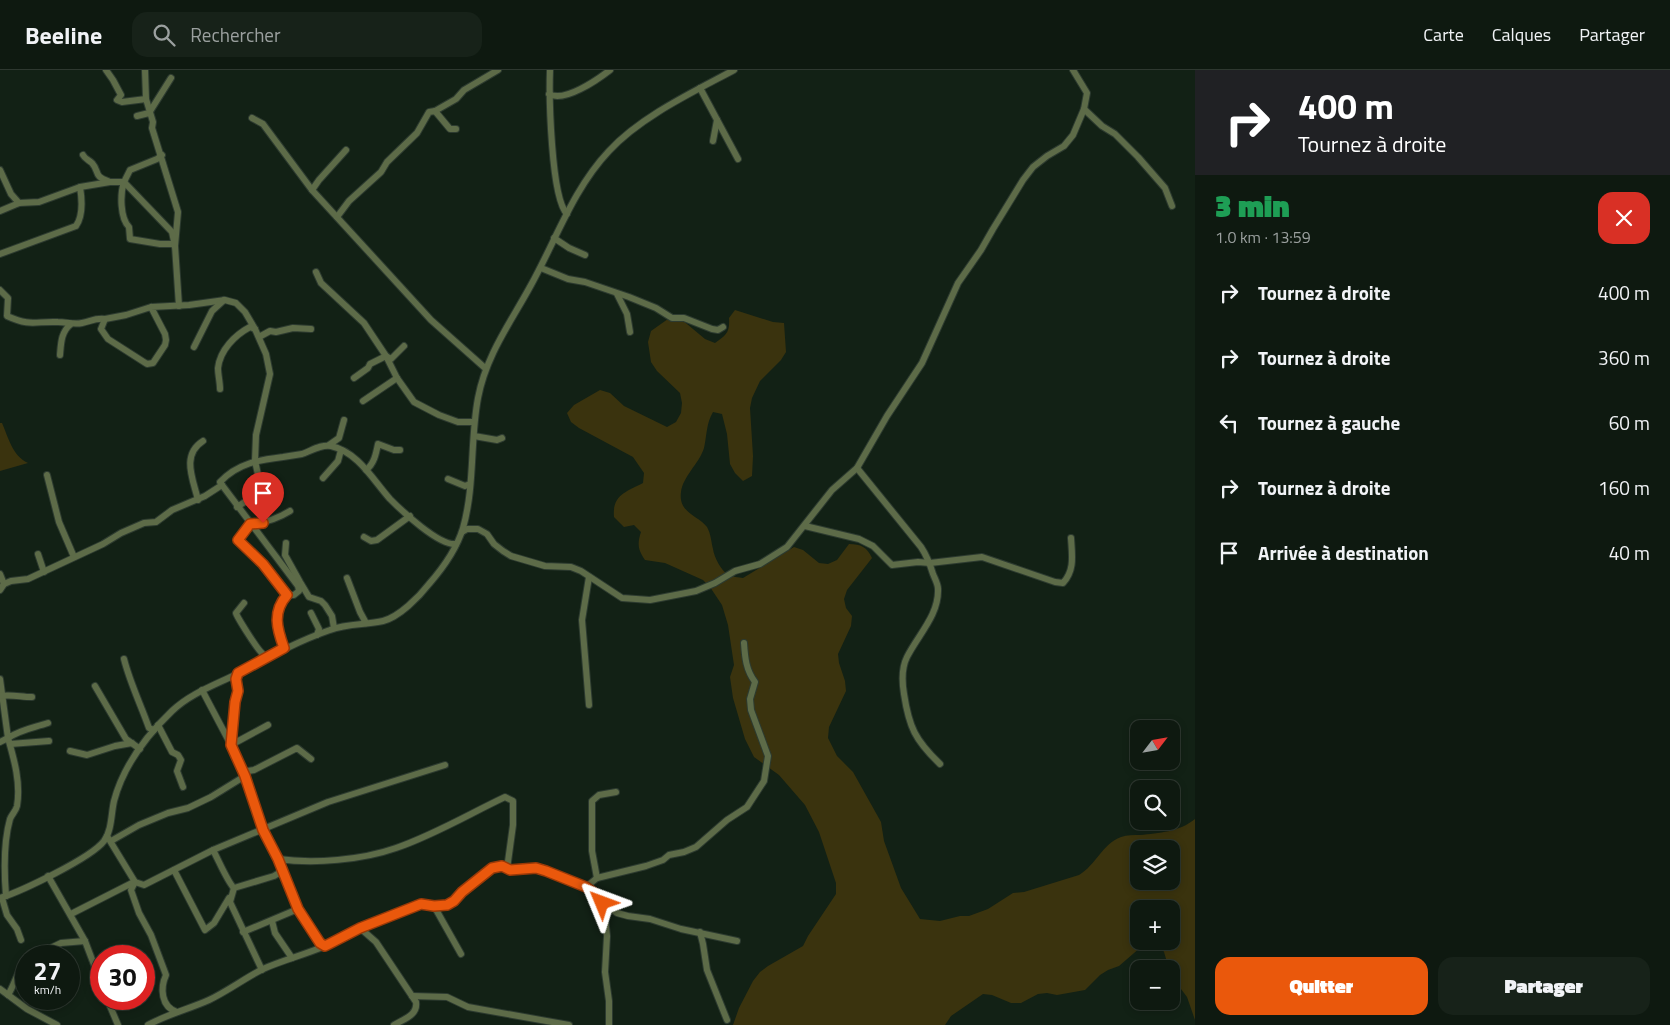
<!DOCTYPE html>
<html lang="fr">
<head>
<meta charset="utf-8">
<style>
	body { margin:0; font-family:"Titillium Web",sans-serif; background:#172219; color:#f1f3f6; height:100vh; display:flex; flex-direction:column; font-size:19px; white-space:nowrap }
	* { box-sizing:border-box; margin:0 }
	p { font-size:16px; color:#9ba09f }
	.icon { flex:none; width:28px; height:28px; fill:none; stroke:currentColor; stroke-width:2; stroke-linecap:round; stroke-linejoin:round }
	.map { position:relative; flex:1; overflow:hidden }
	.panel { display:flex; flex-direction:column; background:#0e1910; width:475px }
	.panel>* { flex:none }
	.hud { background:#202124; color:#fff; overflow:hidden }
	.needle { width:32px; rotate:59deg }
	.controls { position:absolute; left:1130px; top:650px; display:grid; gap:10px }
	.controls a { display:grid; place-items:center; width:50px; height:50px; border-radius:10px; background:#0e1910; box-shadow:0 2px 8px #0003,0 0 0 1px #2e3830; font-size:25px }
	.speed { position:absolute; left:15px; top:875px; display:flex; gap:10px; font-size:25px; font-weight:700; text-align:center }
	.speed>* { display:grid; place-content:center; width:65px; height:65px; border-radius:50%; background:#0e1910; box-shadow:0 2px 8px #0003,0 0 0 1px #2e3830; line-height:1 }
	.speed small { font-size:12px; font-weight:400 }
	.speed .limit { border:8px solid #d22; background:#fff; color:#111 }
	.pin { position:absolute; display:grid; place-items:center; width:42px; height:42px; color:#fff; margin:-51px -21px; border-radius:50% 50% 50% 0; rotate:-45deg; box-shadow:0 0 5px #0007 }
	.pin .icon { rotate:45deg }
	.me { position:absolute; width:55px; margin:-28px; rotate:314deg; stroke-linejoin:round; filter:drop-shadow(0 0 4px #0008) }
	.turn { display:flex; align-items:center; gap:18px; height:105px; padding:0 20px; font-size:22px }
	.turn .icon { width:65px; height:65px; stroke-width:2.5 }
	.turn b { display:block; font-size:35px; line-height:42px }
	.round { display:grid; place-items:center; flex:none; width:52px; height:52px; border-radius:15px; background:#172219 }
	.overview { display:flex; align-items:center; justify-content:space-between; height:85px; padding:0 20px }
	h1 { font-size:30px; font-weight:800; line-height:38px; color:#1e9e55 }
	.primary-button { display:flex; gap:10px; margin-top:auto; padding:10px 20px }
	.primary-button a { flex:1; height:58px; border-radius:15px; background:#ea580c; color:#fff; font-size:20px; font-weight:800; line-height:58px; text-align:center }
	.primary-button a+a { background:#172219; color:#f1f3f6 }
	ul { padding:0; list-style:none }
	li { display:flex; align-items:center; gap:15px; height:65px; padding:0 20px }
	li div { flex:1 }
	li b { display:block; font-size:19px }
	li em { font-style:normal }
	header { display:flex; align-items:center; gap:30px; box-sizing:border-box; height:70px; padding:0 25px; background:#0e1910; border-bottom:1px solid #2e3830 }
	header strong { font-size:24px }
	nav { display:flex; gap:28px; margin-inline-start:auto; font-size:18px }
	.search { width:350px; height:45px; background:#172219; display:flex; align-items:center; gap:12px; box-sizing:border-box; padding:0 18px; border-radius:15px; color:#9ba09f; font-size:19px }
	main { display:flex; flex:1; min-height:0 }
	.map>svg:first-child { display:block }
</style>
</head>
<body>
<header>
<strong>Beeline</strong>
<div class="search"><svg class="icon" aria-label="search" viewBox="0 0 24 24"><circle cx="10" cy="10" r="6"/><path d="M15 15l6 6"/></svg>Rechercher</div>
<nav><a>Carte</a><a>Calques</a><a>Partager</a></nav>
</header>
<main>
<div class="map">
<svg width="1195" height="955" viewBox="0 0 1195 955">
	<rect width="100%" height="100%" fill="#122115"/>
	<!-- green -->
	<g fill="#3a330e" fill-rule="evenodd">
		<path d="M 735,240 L 773,252 L 784,253 L 786,282 L 781,290 L 760,311 L 752,328 L 750,338 L 753,386 L 752,406 L 743,411 L 735,403 L 730,394 L 727,364 L 722,344 L 713,342 C 706,354 707,365 704,378 C 699,394 683,406 681,422 C 678,443 699,446 707,457 C 711,464 711,471 713,479 C 714,487 721,500 728,505 C 732,507 739,507 743,508 L 794,477 L 803,480 L 819,493 L 828,494 L 837,490 L 849,474 C 861,474 867,477 872,488 L 847,520 L 844,529 L 846,538 L 852,546 L 851,556 L 838,584 L 839,593 L 845,611 L 846,621 L 829,657 L 828,668 L 837,686 L 853,702 L 881,752 L 884,771 L 901,818 L 920,849 L 940,851 L 960,846 L 969,846 L 988,839 L 1013,823 L 1024,822 L 1079,805 C 1096,795 1102,774 1121,767 C 1127,765 1134,765 1140,765 C 1159,763 1179,762 1195,749 L 1195,950 L 1187,927 L 1175,911 L 1171,904 L 1171,899 L 1169,899 L 1164,882 L 1159,873 L 1150,871 L 1141,877 L 1119,896 L 1108,900 L 1100,905 L 1085,920 L 1057,925 L 1047,923 L 1038,924 L 1021,933 L 1011,933 L 992,925 L 983,924 L 951,946 L 945,955 L 733,955 L 739,938 L 753,911 L 760,902 L 768,896 L 803,876 L 808,866 L 836,824 L 836,813 L 819,762 L 805,735 L 779,705 L 754,687 L 745,669 L 733,628 L 730,607 L 734,595 L 728,555 L 722,535 L 710,517 L 703,510 L 665,493 L 645,490 C 638,480 637,474 641,462 L 634,455 L 624,457 L 614,447 C 612,425 626,422 643,413 L 644,403 L 633,387 L 579,358 L 571,352 L 567,343 L 574,335 L 600,320 L 610,323 L 624,336 L 667,357 L 676,352 L 681,343 L 682,333 L 680,323 L 657,301 L 651,292 L 648,272 L 651,261 L 675,244 L 705,269 L 715,273 C 726,265 730,263 729,248 ZM 1139,779 L 1171,779 L 1171,811 L 1139,811 ZM 1139,839 L 1171,839 L 1171,871 L 1139,871 Z"/>
		<path d="M 0,353 L 2,353 C 9,369 12,385 28,393 L 0,401 Z"/>
	</g>
	<g fill="none" stroke-linecap="round" stroke-linejoin="round">
		<!-- street casing -->
		<g stroke="#2d3b30" stroke-width="8">
			<g id="street">
				<polyline points="106,0 113,10 121,25 117,30 122,32 146,29"/>
				<path d="M 550,0 C 549,26 551,128 567,144"/>
				<polyline points="700,18 738,89"/>
				<path d="M 549,24 C 564,33 597,10 610,0"/>
				<polyline points="1084,39 1102,56 1115,64 1138,87 1165,118 1172,136"/>
				<polyline points="435,41 456,29 464,20 498,0"/>
				<polyline points="137,46 149,43 171,8"/>
				<polyline points="252,48 263,54 312,120"/>
				<polyline points="713,71 717,50"/>
				<polyline points="346,80 319,110 312,120 431,250 485,298"/>
				<path d="M 83,85 C 85,89 89,90 92,93 C 100,102 93,106 108,111"/>
				<polyline points="0,100 11,124 19,133"/>
				<path d="M 124,112 C 120,124 120,148 129,157 L 130,169 L 160,174 L 172,174 L 175,176 L 178,142 L 152,58 L 153,52 L 146,29 L 145,0"/>
				<polyline points="124,112 172,162 175,176 179,236"/>
				<polyline points="0,141 19,133 39,132 80,117 110,112 124,112 130,100 157,89 162,85"/>
				<polyline points="337,147 349,131 381,102 387,92 417,63 429,42 435,41 450,59 456,59"/>
				<polyline points="554,168 569,178 585,185"/>
				<path d="M 0,184 L 76,156 C 83,146 82,129 80,117"/>
				<polyline points="541,198 568,209 585,212 629,227 656,238 672,248 684,248 712,259 718,260 723,257"/>
				<polyline points="316,202 321,213 364,253 386,286 397,308 414,332 439,345 458,352 474,352"/>
				<path d="M 0,220 L 8,228 L 7,246 C 31,257 35,251 58,252 C 66,252 74,255 82,253 C 92,251 94,248 105,249"/>
				<polyline points="617,224 627,244 630,262"/>
				<polyline points="151,237 165,264 166,270 165,275 153,293 147,294 108,269 101,259 105,249 126,245 151,237 189,235 225,230 236,233 245,242 255,259 266,284 270,304 256,365 255,391 261,418 260,422 237,437"/>
				<polyline points="259,267 270,261 276,262 293,258 311,259"/>
				<polyline points="194,277 212,241 224,230"/>
				<path d="M 60,285 C 61,273 61,262 71,254"/>
				<polyline points="354,308 368,298 370,294 386,286 391,289 404,276"/>
				<path d="M 220,319 C 220,312 218,305 218,298 C 220,280 235,265 250,257 L 255,259"/>
				<polyline points="363,331 397,308"/>
				<polyline points="474,366 497,370 502,368"/>
				<polyline points="329,375 339,368 344,350"/>
				<path d="M 857,398 L 921,477 C 927,486 930,494 933,504 C 935,509 938,514 938,519 C 939,545 918,565 907,587 C 901,599 902,612 904,624 C 909,657 915,670 940,694"/>
				<path d="M 366,400 C 374,394 376,384 378,374 L 394,380 L 400,380"/>
				<polyline points="47,405 59,452 74,487"/>
				<polyline points="323,408 338,391 341,380"/>
				<polyline points="448,409 465,416 470,414"/>
				<path d="M 198,430 C 193,409 181,385 203,371"/>
				<path d="M 805,456 L 859,469 L 873,476 L 892,495 L 918,492 L 930,493 L 982,487 L 1055,512 L 1063,513 C 1075,500 1072,485 1071,468"/>
				<polyline points="462,462 467,459 478,459 487,464 494,474 503,481 511,486 545,496 571,497 581,501 622,528 650,530 696,521 715,513 735,501 760,494 787,477 832,420 857,398 887,346 922,293 958,213 981,180 993,159 1023,110 1033,97 1047,86 1064,76 1073,65 1084,39 1087,23 1073,0"/>
				<polyline points="364,467 371,471 377,470 410,446"/>
				<polyline points="286,473 285,485 300,512 309,527 321,531 325,535 332,546 334,558"/>
				<polyline points="38,484 44,502"/>
				<polyline points="0,504 4,514"/>
				<polyline points="589,507 582,550 589,635"/>
				<polyline points="347,508 360,542 366,553"/>
				<polyline points="0,520 4,514 11,511 28,509 103,474 121,463 144,453 156,452 172,440 205,426 222,415"/>
				<path d="M 287,525 L 263,494 L 238,470 L 250,454 C 265,453 277,449 290,441"/>
				<path d="M 244,533 L 236,543 C 237,547 257,579 262,583 L 262,590"/>
				<polyline points="311,543 319,559 317,565"/>
				<path d="M 284,578 C 277,559 272,542 287,525 L 294,525 L 299,521 L 298,516 L 222,415 L 220,412 C 238,393 259,390 283,387 C 289,386 296,385 302,384 C 311,381 321,374 331,376 C 358,382 373,410 390,429 C 402,441 439,476 456,474"/>
				<path d="M 124,589 C 130,613 141,635 149,658 L 154,660"/>
				<path d="M 0,609 L 8,668 C 22,659 33,658 48,653"/>
				<polyline points="95,616 126,669 140,679"/>
				<polyline points="202,620 231,675 245,706 263,760 278,789 298,839 320,873 325,876 329,874 360,858 421,834 434,836 461,884"/>
				<path d="M 0,626 C 11,624 21,627 32,627"/>
				<polyline points="158,655 172,682 178,685 181,690 177,701 183,717"/>
				<path d="M 0,672 L 8,668 C 14,689 21,713 17,736 C 16,741 12,744 10,749 C 3,774 4,801 6,826"/>
				<polyline points="10,674 49,671"/>
				<polyline points="231,674 235,632 239,621 237,609 238,603"/>
				<polyline points="231,675 268,655"/>
				<polyline points="70,681 87,685 115,676 132,673"/>
				<polyline points="107,766 135,812 144,815 213,780 328,732 445,695"/>
				<polyline points="111,771 139,755 168,743 188,738 211,727 245,706 248,701 254,700 297,678 311,689"/>
				<path d="M 213,780 C 218,789 228,813 234,818 L 274,806 L 279,803 L 281,797"/>
				<path d="M 278,789 C 314,794 362,790 396,778 C 434,765 469,744 505,727 L 513,731 L 513,755 L 507,799"/>
				<polyline points="174,800 205,860 214,853 229,828"/>
				<polyline points="48,806 85,871 101,913"/>
				<polyline points="597,808 592,781 592,731 599,725 616,722"/>
				<path d="M 135,812 L 131,820 L 139,843 L 151,865 L 166,905 C 160,918 161,937 177,942"/>
				<path d="M 586,817 L 597,808 L 646,796 L 663,790 L 669,785 L 684,782 L 696,777 L 727,750 L 747,737 L 764,711 L 768,686 L 751,640 L 750,629 L 755,612 C 746,600 745,588 744,573"/>
				<polyline points="234,818 230,832 262,900"/>
				<path d="M 0,828 C 22,821 91,788 104,771 C 112,760 111,744 114,731 C 123,697 147,665 172,641 C 191,623 215,615 239,603 C 269,587 298,571 330,560 C 347,553 366,555 383,551 C 399,547 419,527 429,514 C 443,498 457,478 463,458 C 475,416 470,370 478,328 C 486,285 511,252 531,215 C 556,170 573,119 609,81 C 640,47 693,22 734,0"/>
				<polyline points="2,828 7,845 17,859 21,870"/>
				<polyline points="603,833 617,843 628,846 650,849 681,859 737,871"/>
				<polyline points="434,836 447,835 454,831 492,798 502,796 510,800 536,798 546,801 586,817 601,827 604,838 607,866 605,902 609,931 609,955"/>
				<polyline points="71,844 134,812"/>
				<polyline points="272,851 275,863 292,888"/>
				<path d="M 360,858 L 376,872 L 416,932 C 418,945 404,949 394,955"/>
				<polyline points="243,862 298,839"/>
				<polyline points="700,862 703,874 707,900 727,950"/>
				<polyline points="34,886 61,873 85,871"/>
				<polyline points="0,919 27,939 57,955"/>
				<path d="M 8,925 C 15,914 17,901 26,891"/>
				<polyline points="412,926 447,927 468,937 569,955"/>
				<polyline points="107,929 118,955"/>
				<path d="M 148,955 C 168,944 189,939 209,930 C 228,921 245,908 263,899 C 283,890 304,885 325,876"/>
			</g>
		</g>
		<!-- street -->
		<use href="#street" stroke="#5d6b48" stroke-width="6"/>
	</g>
	<g fill="none" stroke-linecap="round" stroke-linejoin="round">
		<!-- route casing -->
		<g stroke="#983908" stroke-width="12">
			<path id="route" d="M 263,453 L 250,454 L 238,470 L 263,494 L 287,525 C 272,542 277,559 284,578 L 238,603 L 236,609 L 238,621 L 235,632 L 231,675 L 245,706 L 263,760 L 278,789 L 298,839 L 320,873 L 325,876 L 329,874 L 360,858 L 421,834 L 434,836 L 447,835 L 454,831 L 462,822 L 492,798 L 502,796 L 510,800 L 536,798 L 546,801 L 586,817 L 601,828 L 602,833"/>
		</g>
		<!-- route -->
		<use href="#route" stroke="#ea580c" stroke-width="9"/>
	</g>
</svg>
<div class="controls">
<a><svg class="needle" viewBox="-14 -14 28 28"><path d="M0-13l5 13h-10z" fill="#e53935"/><path d="M0 13l5-13h-10z" fill="#9ba09f"/></svg></a>
<a><svg class="icon" aria-label="search" viewBox="0 0 24 24"><circle cx="10" cy="10" r="6"/><path d="M15 15l6 6"/></svg></a>
<a><svg class="icon" aria-label="layers" viewBox="0 0 24 24"><path d="M12 4l9 5-9 5-9-5zM3 14l9 5 9-5"/></svg></a>
<a>+</a>
<a>−</a>
</div>
<div class="speed"><div>27<small>km/h</small></div><div class="limit">30</div></div>
<div class="pin" style="left:263px;top:453px;background:#d93025"><svg class="icon" aria-label="arrive" viewBox="0 0 24 24"><path d="M6 21V4h12l-3 4 3 4H6"/></svg></div>
<svg class="me" style="left:602px;top:833px" viewBox="-20 -20 40 40"><path d="M0-17L14 15 0 8-14 15z" fill="#ea580c" stroke="#fff" stroke-width="4"/></svg>
</div>
<section class="panel">
<div class="hud">
<div class="turn"><svg class="icon" aria-label="right" viewBox="0 0 24 24"><path d="M7 20v-9h11M14 6l5 5-5 5"/></svg><div><b>400 m</b>Tournez à droite</div></div>
</div>
<div class="overview"><div><h1>3 min</h1><p>1.0 km · 13:59</p></div><a class="round" style="background:#d93025;color:#fff"><svg class="icon" aria-label="close" viewBox="0 0 24 24"><path d="M6 6l12 12M18 6L6 18"/></svg></a></div>
<ul>
<li><svg class="icon" aria-label="right" viewBox="0 0 24 24"><path d="M7 20v-9h11M14 6l5 5-5 5"/></svg><div><b>Tournez à droite</b></div><em>400 m</em></li>
<li><svg class="icon" aria-label="right" viewBox="0 0 24 24"><path d="M7 20v-9h11M14 6l5 5-5 5"/></svg><div><b>Tournez à droite</b></div><em>360 m</em></li>
<li><svg class="icon" aria-label="left" viewBox="0 0 24 24"><path d="M17 20v-9H6M10 6l-5 5 5 5"/></svg><div><b>Tournez à gauche</b></div><em>60 m</em></li>
<li><svg class="icon" aria-label="right" viewBox="0 0 24 24"><path d="M7 20v-9h11M14 6l5 5-5 5"/></svg><div><b>Tournez à droite</b></div><em>160 m</em></li>
<li><svg class="icon" aria-label="arrive" viewBox="0 0 24 24"><path d="M6 21V4h12l-3 4 3 4H6"/></svg><div><b>Arrivée à destination</b></div><em>40 m</em></li>
</ul>
<div class="primary-button"><a>Quitter</a><a>Partager</a></div>
</section>
</main>
</body>
</html>
